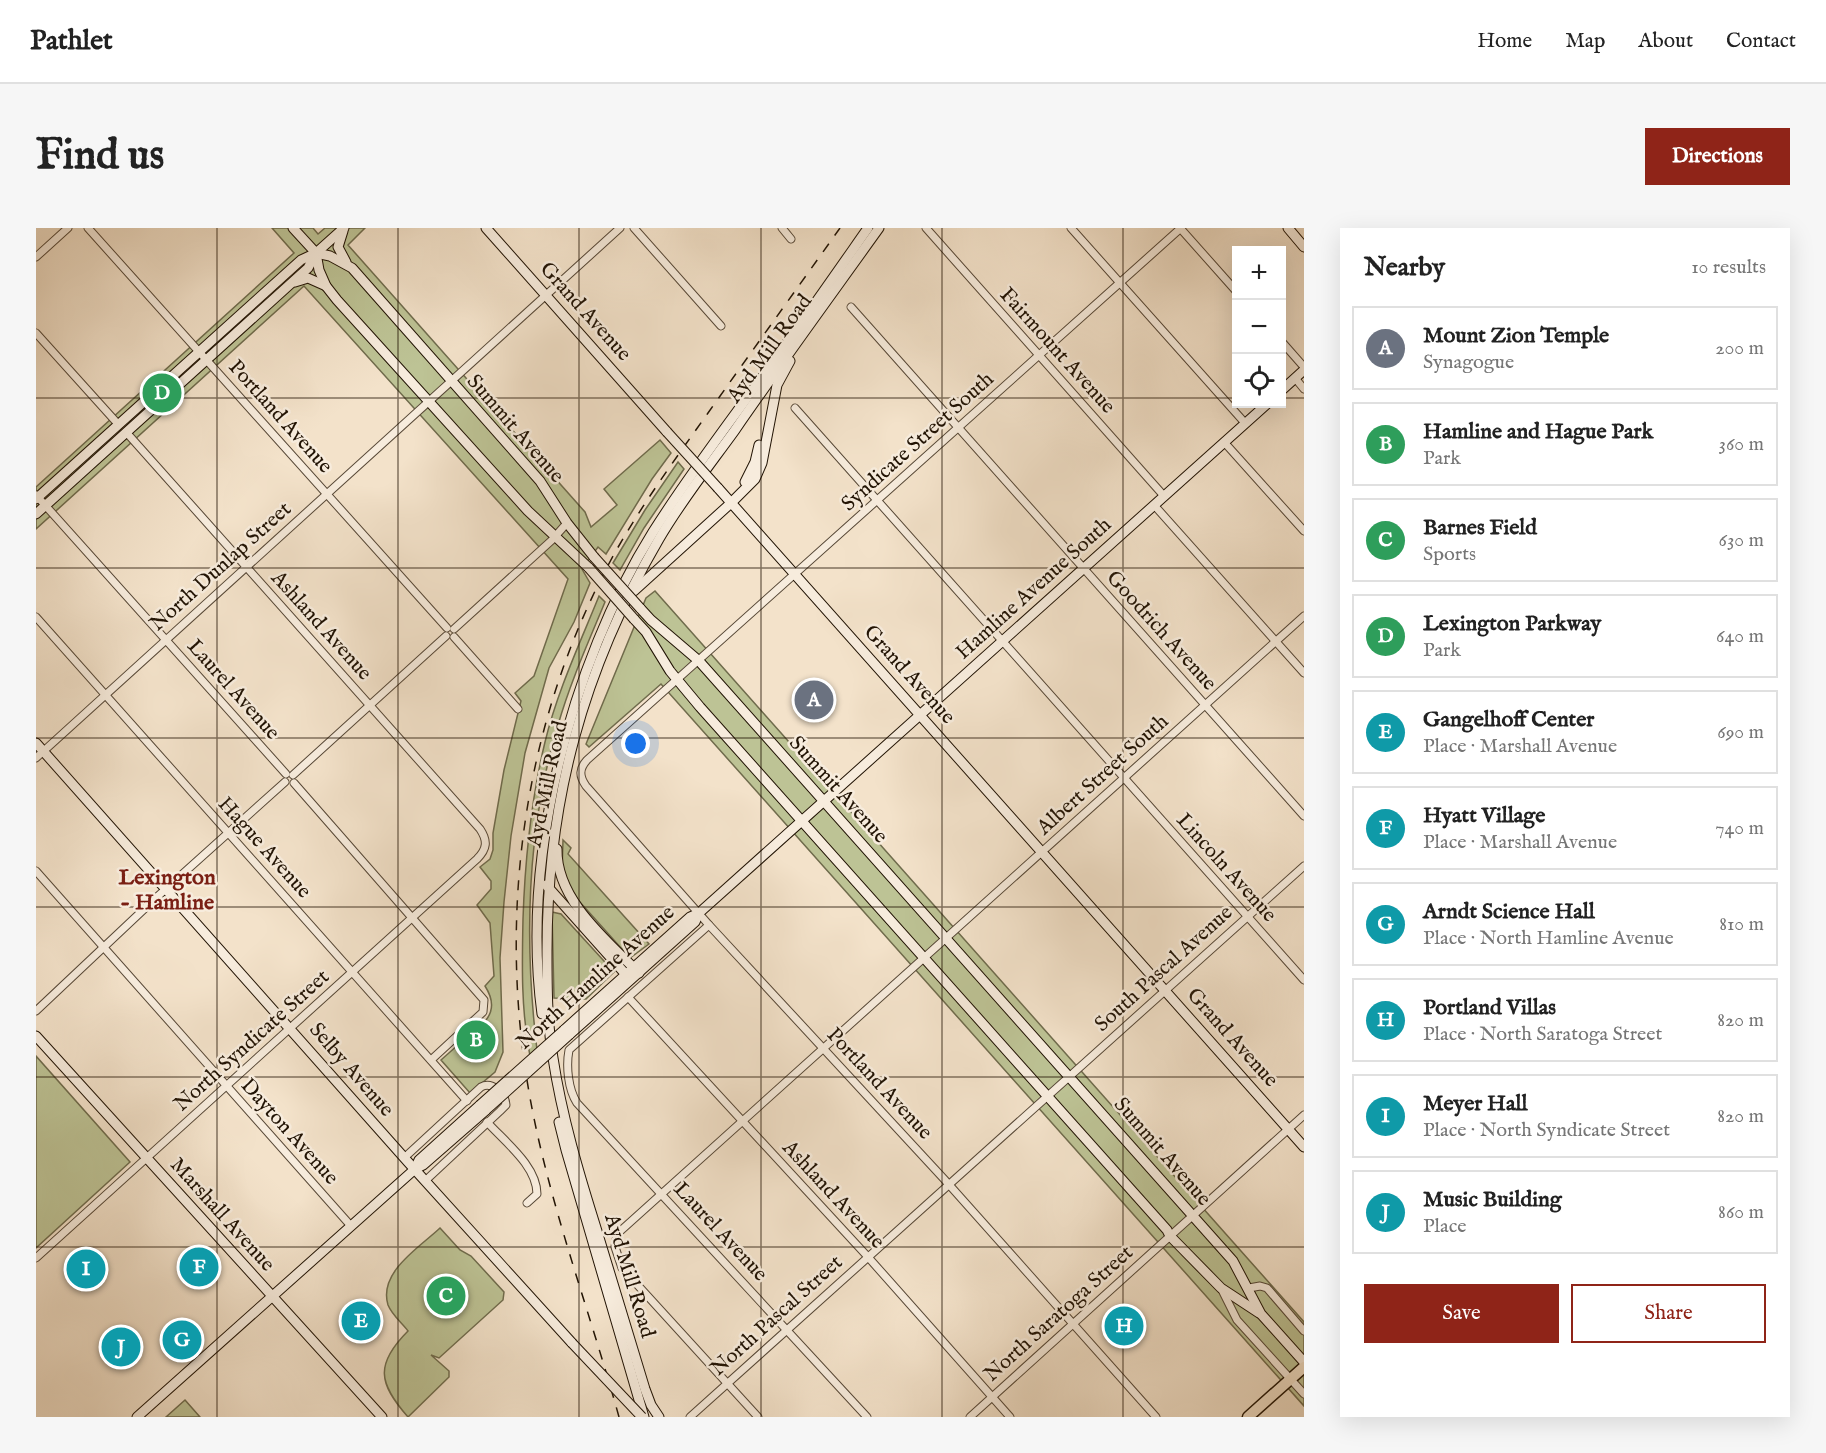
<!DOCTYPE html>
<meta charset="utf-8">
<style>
body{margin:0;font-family:"IM FELL English",serif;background:#f6f6f6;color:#222}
.controls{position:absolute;right:18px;top:18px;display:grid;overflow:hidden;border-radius:0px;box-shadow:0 6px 24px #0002}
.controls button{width:54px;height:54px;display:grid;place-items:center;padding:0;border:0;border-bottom:2px solid #e0e0e0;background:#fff;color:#222;font:30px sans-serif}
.you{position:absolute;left:600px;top:516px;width:21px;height:21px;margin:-15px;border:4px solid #fff;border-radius:50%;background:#1a73e8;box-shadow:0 0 0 9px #1a73e833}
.badge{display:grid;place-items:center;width:39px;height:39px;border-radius:50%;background:#8f2418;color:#fff;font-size:20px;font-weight:700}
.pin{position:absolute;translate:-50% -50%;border:3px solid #fff;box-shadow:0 2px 6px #0006}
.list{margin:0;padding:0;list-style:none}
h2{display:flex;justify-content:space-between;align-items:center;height:78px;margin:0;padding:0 24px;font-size:26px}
h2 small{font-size:20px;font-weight:400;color:#767676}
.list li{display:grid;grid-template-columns:39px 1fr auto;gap:18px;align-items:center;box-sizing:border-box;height:84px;margin:0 12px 12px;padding:0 12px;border:2px solid #e0e0e0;border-radius:0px}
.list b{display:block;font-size:22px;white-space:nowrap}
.list p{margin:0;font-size:20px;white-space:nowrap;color:#767676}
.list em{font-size:20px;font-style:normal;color:#767676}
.actions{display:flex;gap:12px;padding:18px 24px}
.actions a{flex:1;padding:14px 0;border:2px solid #8f2418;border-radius:0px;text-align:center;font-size:21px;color:#8f2418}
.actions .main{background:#8f2418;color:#fff}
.icon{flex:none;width:33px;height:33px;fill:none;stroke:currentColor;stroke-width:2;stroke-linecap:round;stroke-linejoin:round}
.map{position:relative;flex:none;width:1268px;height:1189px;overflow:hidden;border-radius:0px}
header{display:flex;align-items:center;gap:36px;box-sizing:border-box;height:84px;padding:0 30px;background:#fff;border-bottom:2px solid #e0e0e0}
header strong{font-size:28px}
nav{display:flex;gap:33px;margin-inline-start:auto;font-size:21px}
.intro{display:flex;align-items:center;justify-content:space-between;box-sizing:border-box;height:144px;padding:0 36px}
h1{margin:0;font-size:42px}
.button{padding:15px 27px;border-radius:0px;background:#8f2418;color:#fff;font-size:21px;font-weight:700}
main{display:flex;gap:36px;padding:0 36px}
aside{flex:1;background:#fff;border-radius:0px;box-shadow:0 6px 24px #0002}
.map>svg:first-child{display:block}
</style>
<header>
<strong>Pathlet</strong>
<nav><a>Home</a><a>Map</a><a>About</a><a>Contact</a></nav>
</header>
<div class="intro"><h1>Find us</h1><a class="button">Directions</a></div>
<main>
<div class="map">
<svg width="1268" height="1189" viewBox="0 0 1268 1189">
<rect width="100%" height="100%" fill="#f3e2ca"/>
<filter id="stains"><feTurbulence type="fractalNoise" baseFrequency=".00333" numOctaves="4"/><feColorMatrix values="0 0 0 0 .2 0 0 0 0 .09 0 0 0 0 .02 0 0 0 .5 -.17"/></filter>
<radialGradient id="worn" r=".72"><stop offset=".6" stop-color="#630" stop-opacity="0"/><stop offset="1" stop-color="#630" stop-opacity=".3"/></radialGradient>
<g fill="#bdc395" stroke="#6f6b4c" stroke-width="1.5">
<path d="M236 0H277L282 6 289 0H329L312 17 549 284 555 299 581 277 568 261 624 212 635 225 616 251 570 326 562 319 546 341 554 355 538 394 513 440 489 525 475 608 468 674 464 730 467 824 459 844 434 865 405 832 450 792C459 781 456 769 449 758L458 748 454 695 441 677 455 661V653L444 639 454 631 457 622V605L468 542 485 473 479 465 498 448 532 351 268 58 0 301V259L258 25Z"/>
<path d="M642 234 648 241 608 300 584 342 577 335 609 282Z"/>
<path d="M619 363 1268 1094V1178L625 456 553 519 550 516 610 370Z"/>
<path d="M563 368 569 374C552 415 534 455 522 497 490 603 488 713 501 822L494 828C485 782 486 737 487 691 489 631 495 572 509 514 521 464 544 415 563 368Z"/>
<path d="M527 612 535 620 532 626 613 716 594 730 534 663 526 645Z"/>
<path d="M516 684 525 686 578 744 550 771 518 770Z"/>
<path d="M0 828 94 934 0 1020Z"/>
<path d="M404 1000 424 1022 435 1028 468 1064 467 1072 403 1130 395 1127 413 1143V1149L372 1189C342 1155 339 1136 372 1103 366 1095 356 1087 352 1077 342 1044 384 1019 404 1000Z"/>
<path d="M149 1172 164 1189H130Z"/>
</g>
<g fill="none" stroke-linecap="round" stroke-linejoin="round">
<g stroke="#564736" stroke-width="9">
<g id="street">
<path d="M52 0 411 400"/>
<path d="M598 0 685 98"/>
<path d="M746 0 755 11"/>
<path d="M890 0 1128 268"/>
<path d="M1035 0 1209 195"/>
<path d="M1144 0 1200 63"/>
<path d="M0 29 32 0"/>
<path d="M815 79 1268 588"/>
<path d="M0 105 82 196"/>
<path d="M1246 114 1268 139"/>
<path d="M1259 150 1268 161"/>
<path d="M759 180 1268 752"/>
<path d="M1188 214 1268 303"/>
<path d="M0 267 250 546"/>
<path d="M1118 277 1268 445"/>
<path d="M0 389 431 873"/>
<path d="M418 401 516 312 531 295"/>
<path d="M418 409 482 481"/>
<path d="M0 530 584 0"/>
<path d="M257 547 410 408"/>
<path d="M258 555 448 772 447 784 395 832"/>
<path d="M0 643 315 998"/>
<path d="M673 697 533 822C530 838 532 861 541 875L831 1189"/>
<path d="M592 769 832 1029 974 1189"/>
<path d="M0 783 122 668 249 554"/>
<path d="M451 894C469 914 501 938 501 966L491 975"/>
<path d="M368 930 445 859C456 853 469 865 470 877L464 883 389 953"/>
<path d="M0 1030 441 631C451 621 452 613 444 601L90 204"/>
<path d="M1185 1060 1201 1092 1268 1166"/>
<path d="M1213 1060 1224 1058 1231 1060 1268 1103"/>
<path d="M654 1189 1268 638"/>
<path d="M722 1189 586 1040 579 1019 581 1006 1268 388"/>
<path d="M934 1189 1268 887"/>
<path d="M1120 1189 908 951 673 697 550 558C543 548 543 541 551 532L1145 0"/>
</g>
</g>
<g stroke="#211304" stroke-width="11">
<g id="secondary">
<path d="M257 0 280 25 283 42 290 58 301 72 492 283 553 340"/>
<path d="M450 0 631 204"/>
<path d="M1252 0 1268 19"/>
<path d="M307 3 302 19 310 34"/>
<path d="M280 25 294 28 316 40 504 253 531 295 558 329"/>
<path d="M259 54 272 50 290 58"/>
<path d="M1246 162 1268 142"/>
<path d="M709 254 719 234 723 217"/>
<path d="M682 260 1268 919"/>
<path d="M0 271 265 32 280 25 308 0"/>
<path d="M0 286 272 40 280 25"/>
<path d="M598 363 695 275 719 251 726 235 741 157 754 133"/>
<path d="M604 380 615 392 663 433 1197 1033 1225 1086 1268 1134"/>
<path d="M598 391 610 404 634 443 664 479 1131 1002 1134 1008 1185 1060 1223 1085"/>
<path d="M0 515 372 934 536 1115"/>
<path d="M521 621C520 671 569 711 603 745"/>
<path d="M510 657 593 750"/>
<path d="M506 786C485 630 534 437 617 304 651 250 690 199 727 148 763 99 797 50 832 0"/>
<path d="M528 802 654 689 663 685 1231 176"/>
<path d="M533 807 659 694 663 685"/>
<path d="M0 808 346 1189"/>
<path d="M523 894 530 922 608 1189"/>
<path d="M379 941 383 932 444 877"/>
<path d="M101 1189 379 941 387 937 450 882"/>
<path d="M623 1189 615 1177 609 1161C593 1108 577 1055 561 1003 543 946 526 889 517 830 511 794 511 759 511 723 511 573 547 441 623 311 645 273 673 238 699 202 746 134 795 67 843 0"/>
</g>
</g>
<g stroke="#211304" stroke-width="13">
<path id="primary" d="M1212 1189 1268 1139"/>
</g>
<use href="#street" stroke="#f7ecdd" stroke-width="7"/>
<use href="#secondary" stroke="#f7ecdd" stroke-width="9"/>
<use href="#primary" stroke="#f3e2ca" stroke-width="10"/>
<path stroke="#211304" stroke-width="1.5" stroke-dasharray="10 10" stroke-linecap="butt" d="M583 1189C551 1073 506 958 489 839 465 672 490 498 567 347 596 290 635 237 672 185 716 123 760 62 804 0"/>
<g stroke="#211304" stroke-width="11" stroke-linecap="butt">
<g id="secondary-bridge">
<path d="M631 204 682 260"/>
<path d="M558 329 604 380"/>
<path d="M553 340 598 391"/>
<path d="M444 877 528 802"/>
<path d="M450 882 533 807"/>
<path d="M536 1115 606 1189"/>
</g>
</g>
<use href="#secondary-bridge" stroke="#f7ecdd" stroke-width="9"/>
</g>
<path fill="none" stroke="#211304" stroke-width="1.5" stroke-opacity="0.55" d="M181 0V1189M362 0V1189M543 0V1189M725 0V1189M906 0V1189M1087 0V1189M0 170H1200M1246 170H1268M0 340H1268M0 510H1268M0 679H1268M0 849H1268M0 1019H1268"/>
<g text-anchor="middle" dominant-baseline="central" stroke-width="5" stroke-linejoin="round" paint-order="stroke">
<g font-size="21" fill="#211304" stroke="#f7ecdd">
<text transform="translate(549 84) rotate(48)">Grand Avenue</text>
<text transform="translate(734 121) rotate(-54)">Ayd Mill Road</text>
<text transform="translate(1021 123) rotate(48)">Fairmount Avenue</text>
<text transform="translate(244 189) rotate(48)">Portland Avenue</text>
<text transform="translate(479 201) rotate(49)">Summit Avenue</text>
<text transform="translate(882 214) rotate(-42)">Syndicate Street South</text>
<text transform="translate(185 339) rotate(-42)">North Dunlap Street</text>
<text transform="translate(998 361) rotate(-42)">Hamline Avenue South</text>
<text transform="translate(285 398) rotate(48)">Ashland Avenue</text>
<text transform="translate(1125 403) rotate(48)">Goodrich Avenue</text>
<text transform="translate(873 447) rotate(48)">Grand Avenue</text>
<text transform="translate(197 462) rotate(48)">Laurel Avenue</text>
<text transform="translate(1067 547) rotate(-42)">Albert Street South</text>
<text transform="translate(512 556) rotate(-78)">Ayd Mill Road</text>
<text transform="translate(802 562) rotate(48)">Summit Avenue</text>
<text transform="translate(228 620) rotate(48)">Hague Avenue</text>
<text transform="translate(1190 640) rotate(48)">Lincoln Avenue</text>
<text transform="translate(1128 741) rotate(-42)">South Pascal Avenue</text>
<text transform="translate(560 750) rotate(-42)">North Hamline Avenue</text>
<text transform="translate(1196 810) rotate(48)">Grand Avenue</text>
<text transform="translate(216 813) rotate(-42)">North Syndicate Street</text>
<text transform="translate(315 842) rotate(49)">Selby Avenue</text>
<text transform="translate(843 856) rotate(47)">Portland Avenue</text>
<text transform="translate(253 904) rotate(48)">Dayton Avenue</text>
<text transform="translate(1126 924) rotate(49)">Summit Avenue</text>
<text transform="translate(797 967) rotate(47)">Ashland Avenue</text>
<text transform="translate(186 987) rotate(48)">Marshall Avenue</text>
<text transform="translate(684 1004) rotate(47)">Laurel Avenue</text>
<text transform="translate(593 1048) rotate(73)">Ayd Mill Road</text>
<text transform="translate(1023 1086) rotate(-42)">North Saratoga Street</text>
<text transform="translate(741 1088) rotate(-42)">North Pascal Street</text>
</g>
<g font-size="22" font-weight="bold" fill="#7a1f14" stroke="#f7ecdd">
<text x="131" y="650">Lexington<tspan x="131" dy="25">- Hamline</tspan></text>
</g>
</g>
<rect width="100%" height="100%" filter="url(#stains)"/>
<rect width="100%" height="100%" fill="url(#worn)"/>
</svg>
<div class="controls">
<button>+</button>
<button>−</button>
<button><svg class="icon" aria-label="locate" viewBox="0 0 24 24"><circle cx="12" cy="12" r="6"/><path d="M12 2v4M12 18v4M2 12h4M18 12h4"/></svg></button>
</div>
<div class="you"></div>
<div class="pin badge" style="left:778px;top:472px;background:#6b7280">A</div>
<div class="pin badge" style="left:440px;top:812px;background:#2e9e5b">B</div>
<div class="pin badge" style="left:410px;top:1068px;background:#2e9e5b">C</div>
<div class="pin badge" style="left:126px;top:165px;background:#2e9e5b">D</div>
<div class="pin badge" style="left:325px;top:1093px;background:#0f9aa8">E</div>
<div class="pin badge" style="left:163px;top:1039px;background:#0f9aa8">F</div>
<div class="pin badge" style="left:146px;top:1112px;background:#0f9aa8">G</div>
<div class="pin badge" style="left:1088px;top:1098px;background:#0f9aa8">H</div>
<div class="pin badge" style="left:50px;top:1041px;background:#0f9aa8">I</div>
<div class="pin badge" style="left:85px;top:1119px;background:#0f9aa8">J</div>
</div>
<aside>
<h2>Nearby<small>10 results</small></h2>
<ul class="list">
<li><span class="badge" style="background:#6b7280">A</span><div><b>Mount Zion Temple</b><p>Synagogue</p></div><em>200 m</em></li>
<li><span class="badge" style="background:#2e9e5b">B</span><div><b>Hamline and Hague Park</b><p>Park</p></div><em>360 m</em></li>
<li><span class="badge" style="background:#2e9e5b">C</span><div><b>Barnes Field</b><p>Sports</p></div><em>630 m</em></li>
<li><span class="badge" style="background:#2e9e5b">D</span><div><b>Lexington Parkway</b><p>Park</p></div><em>640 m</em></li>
<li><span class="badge" style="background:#0f9aa8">E</span><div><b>Gangelhoff Center</b><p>Place · Marshall Avenue</p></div><em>690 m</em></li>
<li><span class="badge" style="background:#0f9aa8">F</span><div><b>Hyatt Village</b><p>Place · Marshall Avenue</p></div><em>740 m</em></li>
<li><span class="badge" style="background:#0f9aa8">G</span><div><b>Arndt Science Hall</b><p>Place · North Hamline Avenue</p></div><em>810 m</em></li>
<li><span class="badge" style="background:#0f9aa8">H</span><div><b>Portland Villas</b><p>Place · North Saratoga Street</p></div><em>820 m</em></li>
<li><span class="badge" style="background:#0f9aa8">I</span><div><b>Meyer Hall</b><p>Place · North Syndicate Street</p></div><em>820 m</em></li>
<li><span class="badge" style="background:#0f9aa8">J</span><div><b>Music Building</b><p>Place</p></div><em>860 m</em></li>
</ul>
<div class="actions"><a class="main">Save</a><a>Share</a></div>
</aside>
</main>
